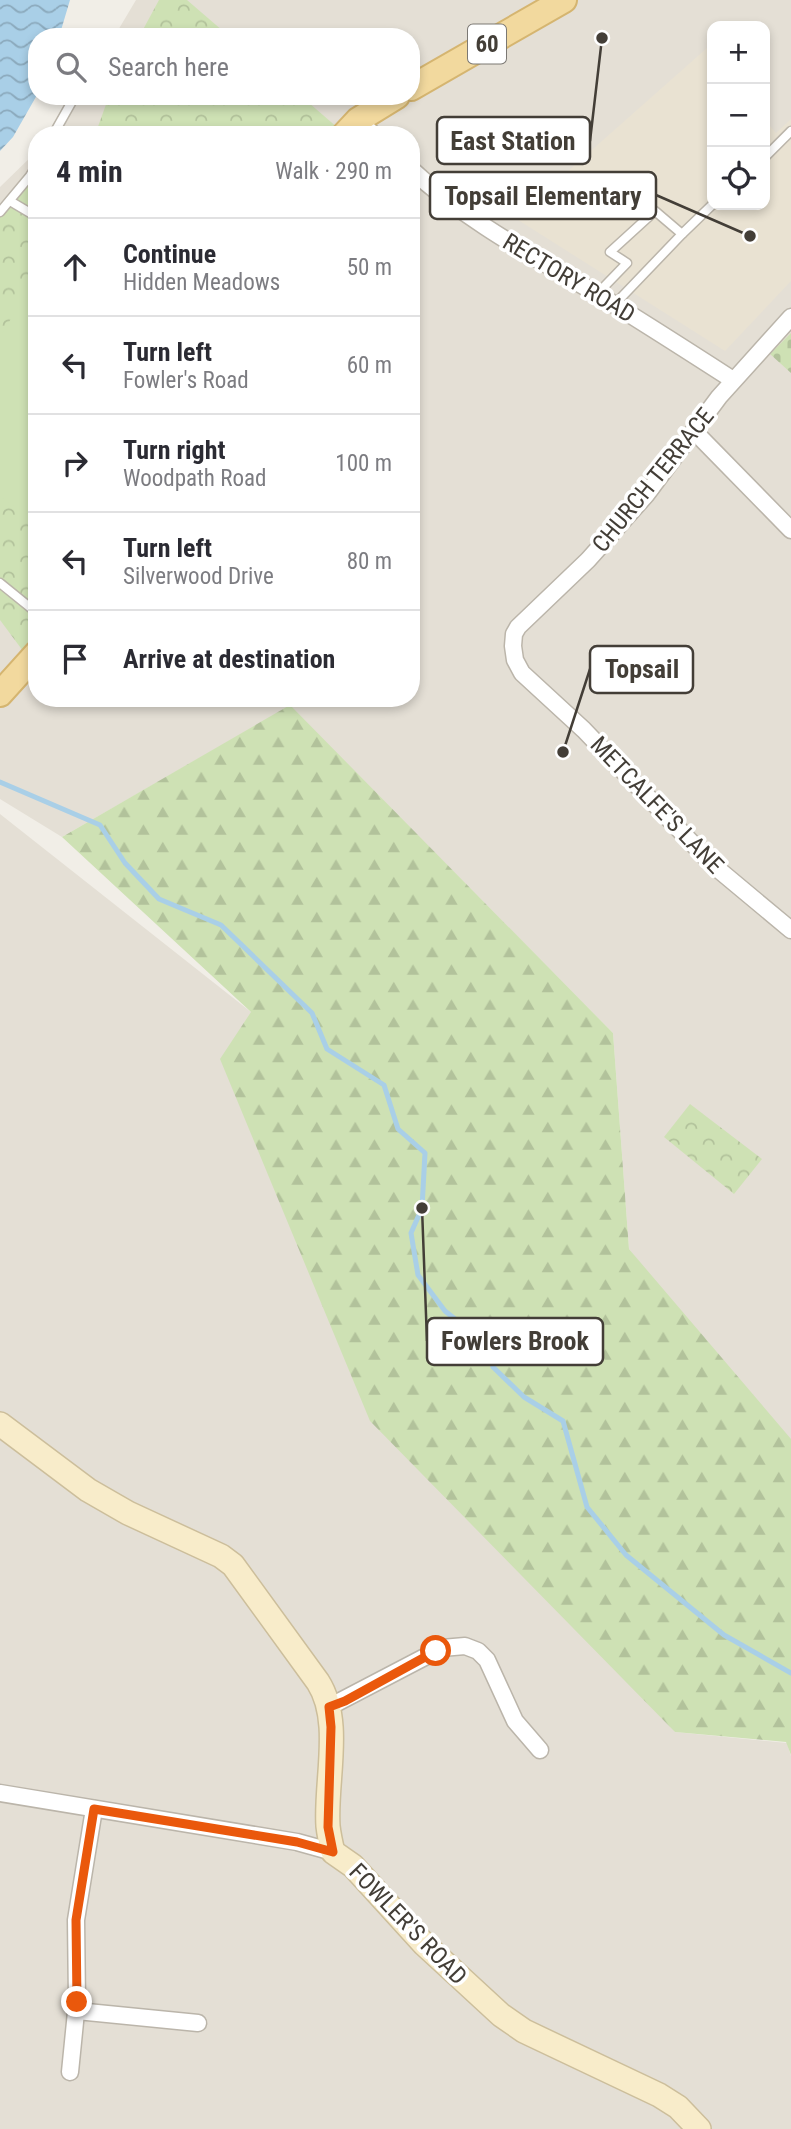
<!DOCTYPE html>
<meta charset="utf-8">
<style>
body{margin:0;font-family:"Roboto Condensed",sans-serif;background:#f7f7f7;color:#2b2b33}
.controls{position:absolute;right:21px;top:21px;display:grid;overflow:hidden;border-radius:14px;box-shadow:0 4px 10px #0003}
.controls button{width:63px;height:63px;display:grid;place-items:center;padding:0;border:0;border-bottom:2px solid #e1e1e2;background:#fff;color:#2b2b33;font:35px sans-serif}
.stop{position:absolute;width:21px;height:21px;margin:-16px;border:5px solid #ea580c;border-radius:50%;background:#fff}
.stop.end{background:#ea580c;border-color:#fff;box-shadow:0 2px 7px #0008}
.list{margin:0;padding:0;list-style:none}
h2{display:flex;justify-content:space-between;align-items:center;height:91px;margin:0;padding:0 28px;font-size:30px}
h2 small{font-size:23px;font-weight:400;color:#7c7c81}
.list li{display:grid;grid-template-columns:46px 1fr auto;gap:21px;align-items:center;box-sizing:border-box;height:98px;padding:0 28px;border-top:2px solid #e1e1e2}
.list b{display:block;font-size:26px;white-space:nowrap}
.list p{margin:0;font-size:23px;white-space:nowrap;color:#7c7c81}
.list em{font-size:23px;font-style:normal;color:#7c7c81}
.icon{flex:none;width:38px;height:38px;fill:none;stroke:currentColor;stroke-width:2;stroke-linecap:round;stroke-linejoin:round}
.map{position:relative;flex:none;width:791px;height:2129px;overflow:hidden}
.search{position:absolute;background:#fff;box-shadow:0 4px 10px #0003;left:28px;top:28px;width:392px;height:77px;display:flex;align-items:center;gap:18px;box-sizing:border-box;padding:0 24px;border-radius:28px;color:#7c7c81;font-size:26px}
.panel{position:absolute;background:#fff;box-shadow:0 4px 10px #0003;left:28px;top:126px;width:392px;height:581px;border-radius:28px}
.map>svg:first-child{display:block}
</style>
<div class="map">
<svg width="791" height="2129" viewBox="0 0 791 2129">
<defs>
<pattern id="forest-firs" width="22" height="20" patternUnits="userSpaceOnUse" patternTransform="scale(1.75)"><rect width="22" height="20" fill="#cee1b4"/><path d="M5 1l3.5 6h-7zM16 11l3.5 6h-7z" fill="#b2c29b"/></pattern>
<pattern id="cemetery-stones" width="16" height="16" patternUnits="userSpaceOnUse" patternTransform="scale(1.75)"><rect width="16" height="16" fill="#cee1b4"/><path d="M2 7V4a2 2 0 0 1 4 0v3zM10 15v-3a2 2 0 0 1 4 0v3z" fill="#b2c29b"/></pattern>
<pattern id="park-crowns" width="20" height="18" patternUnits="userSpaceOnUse" patternTransform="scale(1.75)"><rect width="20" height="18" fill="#cee1b4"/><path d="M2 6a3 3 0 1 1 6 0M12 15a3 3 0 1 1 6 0" fill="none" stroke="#b2c29b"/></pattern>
<pattern id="water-waves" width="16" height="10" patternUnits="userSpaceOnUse" patternTransform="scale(1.75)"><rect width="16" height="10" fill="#a9cfe7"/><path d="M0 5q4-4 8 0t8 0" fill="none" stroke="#8ba9bc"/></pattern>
</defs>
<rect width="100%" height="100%" fill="#f1eee7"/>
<g fill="#e4dfd5" fill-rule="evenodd">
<path d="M136 0H791V1455L629 1249 613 1033 290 706 62 837 0 799V187L37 151V698H411V135H53L77 96H411V37H114ZM712 26H765V205H712Z"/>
<path d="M0 814 251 1012 675 1732 787 1743 791 1756V2129H0Z"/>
</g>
<path fill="#e9e2d2" d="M707 48 712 55V205H765V120L776 133 791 119V281L725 351 515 218Z"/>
<path fill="url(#forest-firs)" d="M290 705 613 1033 629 1249 791 1439V1755L786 1742 675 1732 370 1421 220 1059 251 1012 62 837Z"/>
<path fill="url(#cemetery-stones)" d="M791 333V373L770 354Z"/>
<g fill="url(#park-crowns)">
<path d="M159 0H187L230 37H139Z"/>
<path d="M109 96H301L346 135H95Z"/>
<path d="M37 175V630L23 651 0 620V214Z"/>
<path d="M690 1104 762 1159 734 1194 664 1137Z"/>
</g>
<path fill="#cee1b4" d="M37 275V519L0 497V337Z"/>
<path fill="url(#water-waves)" d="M0 0H70L59 37H37V95L13 137 0 151Z"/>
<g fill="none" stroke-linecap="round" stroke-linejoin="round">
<path stroke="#a9cfe7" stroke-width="5" d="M0 782 100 825 125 863 159 899 221 925 312 1013 327 1049 384 1085 398 1129 425 1153 422 1208 411 1233 418 1275 445 1311 488 1345 493 1367 524 1397 563 1421 587 1507 626 1555 724 1635 791 1673"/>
<g stroke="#bbb5aa" stroke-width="11">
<g id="lane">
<path d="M53 135 75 96"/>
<path d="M765 157 791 131"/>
<path d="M10 201 37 217"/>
<path d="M0 212 30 176 37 165"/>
<path d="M597 294 627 263 610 252 655 211 682 234"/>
<path d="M614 305 682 234 712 205"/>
<path d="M0 583 37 613"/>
</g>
</g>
<g stroke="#bbb5aa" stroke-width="19">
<g id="street">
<path d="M358 120 374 135"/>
<path d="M411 169C466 221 533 256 597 294 643 322 688 351 733 380"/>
<path d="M791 317 719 397 646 495 588 560 518 627 514 634 513 646 515 660 522 673 584 730 713 865 791 930"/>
<path d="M694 431 791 530"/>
<path d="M329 1707 442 1648 465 1646 478 1651 487 1660 515 1721 540 1750"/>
<path d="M0 1793 297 1842 333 1852"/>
<path d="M77 2011 198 2023"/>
<path d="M70 2072 77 2002 76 1920 94 1809"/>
</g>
</g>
<g stroke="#ccbe9b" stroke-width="26">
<path id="secondary" d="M0 1424 88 1490 128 1513 221 1556 233 1565 318 1682C343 1721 325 1781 328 1826 329 1835 331 1844 333 1852L353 1866 424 1944 501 2015 524 2031 659 2095 678 2107 699 2129"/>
</g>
<g stroke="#d5b570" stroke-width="28">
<g id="primary">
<path d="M411 88 564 0"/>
<path d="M344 135 358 120 397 96"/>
<path d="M0 694 37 653"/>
</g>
</g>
<use href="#lane" stroke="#fff" stroke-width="8"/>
<use href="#street" stroke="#fff" stroke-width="16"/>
<use href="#secondary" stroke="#f8ecca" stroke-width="23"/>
<use href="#primary" stroke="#f2d99e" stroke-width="24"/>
</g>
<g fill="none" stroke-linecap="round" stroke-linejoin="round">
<path stroke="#ea580c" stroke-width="9" d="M77 2002 76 1920 94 1809 297 1842 333 1852 328 1827 331 1727 329 1707 345 1701 436 1651"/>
</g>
<g text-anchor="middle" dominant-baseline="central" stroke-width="7" stroke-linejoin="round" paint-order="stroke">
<rect fill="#fff" stroke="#7b7873" stroke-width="2" x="468" y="24.5" width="38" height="39" rx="5"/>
<g font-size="23" font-weight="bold" fill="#433e37">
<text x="487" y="44">60</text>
</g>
<g font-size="24" fill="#433e37" stroke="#fff">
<text transform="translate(569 278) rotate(31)">RECTORY ROAD</text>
<text transform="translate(653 480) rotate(-51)">CHURCH TERRACE</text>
<text transform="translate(657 805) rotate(46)">METCALFE'S LANE</text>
<text transform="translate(408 1924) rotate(46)">FOWLER'S ROAD</text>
</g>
</g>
<path fill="none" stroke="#433e37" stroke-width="2.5" d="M602 38L590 141M750 236L656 195M563 752L590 669M422 1208L427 1341"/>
<g fill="#433e37" stroke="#fff" stroke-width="2.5">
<circle cx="602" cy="38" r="7"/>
<circle cx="750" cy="236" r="7"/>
<circle cx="563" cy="752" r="7"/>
<circle cx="422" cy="1208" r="7"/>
</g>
<g fill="#fff" stroke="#433e37" stroke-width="2.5">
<rect x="437" y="117" width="153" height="47" rx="7"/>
<rect x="430" y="172" width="226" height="47" rx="7"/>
<rect x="590" y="646" width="103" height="47" rx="7"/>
<rect x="427" y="1318" width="176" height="47" rx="7"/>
</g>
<g font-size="26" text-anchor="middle" font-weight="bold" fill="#433e37">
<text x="513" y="150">East Station</text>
<text x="543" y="205">Topsail Elementary</text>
<text x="642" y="678">Topsail</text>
<text x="515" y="1350">Fowlers Brook</text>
</g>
</svg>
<div class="controls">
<button>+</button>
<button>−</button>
<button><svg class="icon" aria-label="locate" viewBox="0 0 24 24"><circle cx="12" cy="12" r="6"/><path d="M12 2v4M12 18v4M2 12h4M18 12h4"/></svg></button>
</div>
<div class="stop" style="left:436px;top:1651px"></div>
<div class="stop end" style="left:77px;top:2002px"></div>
<div class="search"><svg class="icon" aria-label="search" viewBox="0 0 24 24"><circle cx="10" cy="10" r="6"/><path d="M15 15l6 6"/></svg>Search here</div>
<section class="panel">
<h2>4 min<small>Walk · 290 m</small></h2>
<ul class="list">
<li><svg class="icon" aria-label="ahead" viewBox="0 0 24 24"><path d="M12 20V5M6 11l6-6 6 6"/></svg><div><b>Continue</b><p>Hidden Meadows</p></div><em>50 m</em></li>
<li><svg class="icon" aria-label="left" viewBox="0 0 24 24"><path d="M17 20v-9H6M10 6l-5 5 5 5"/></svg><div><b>Turn left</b><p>Fowler's Road</p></div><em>60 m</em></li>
<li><svg class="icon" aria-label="right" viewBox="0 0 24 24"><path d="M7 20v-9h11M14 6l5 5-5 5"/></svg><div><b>Turn right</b><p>Woodpath Road</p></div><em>100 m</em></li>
<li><svg class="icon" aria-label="left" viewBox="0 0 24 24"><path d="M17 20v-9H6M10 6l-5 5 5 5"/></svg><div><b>Turn left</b><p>Silverwood Drive</p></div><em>80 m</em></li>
<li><svg class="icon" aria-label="arrive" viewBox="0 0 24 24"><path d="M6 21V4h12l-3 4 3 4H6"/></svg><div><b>Arrive at destination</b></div></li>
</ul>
</section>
</div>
